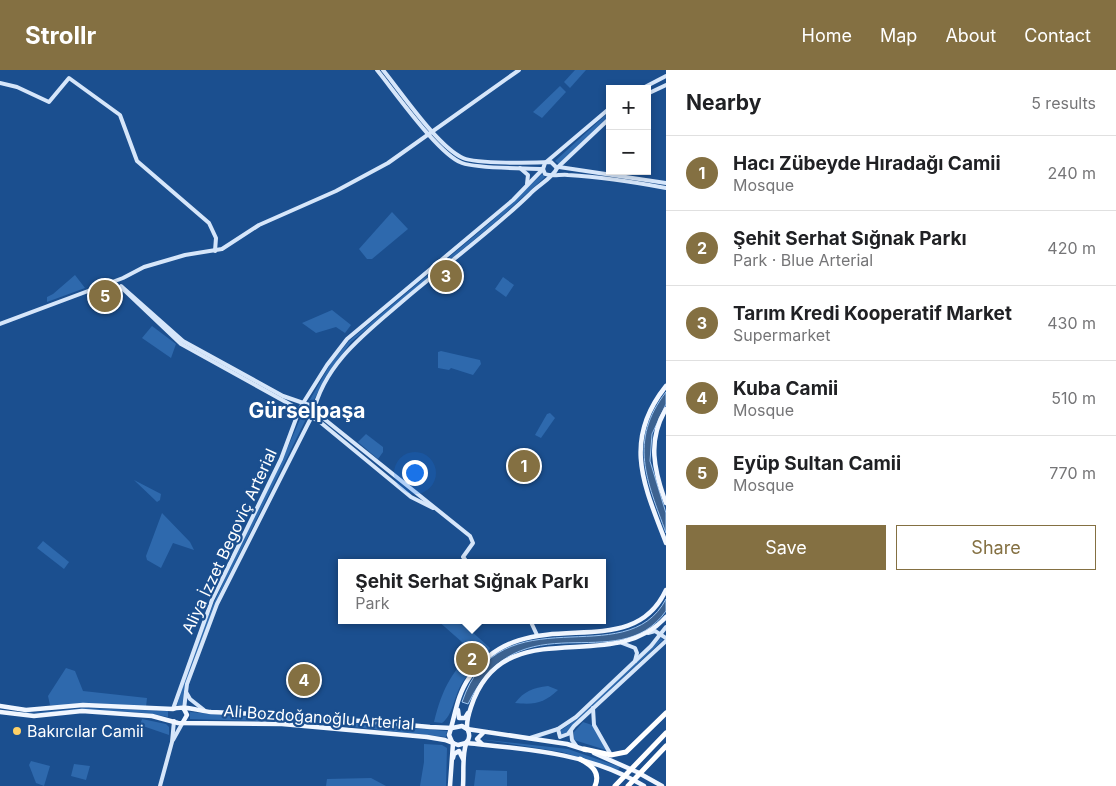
<!DOCTYPE html>
<meta charset="utf-8">
<style>
body{margin:0;font-family:Inter,sans-serif;background:#f6f6f6;color:#202124}
.controls{position:absolute;right:15px;top:15px;display:grid;overflow:hidden;border-radius:0px;box-shadow:0 2px 8px #0003}
.controls button{width:45px;height:45px;display:grid;place-items:center;padding:0;border:0;border-bottom:1px solid #e0e0e0;background:#fff;color:#202124;font:25px sans-serif}
.you{position:absolute;left:414px;top:402px;width:18px;height:18px;margin:-12px;border:4px solid #fff;border-radius:50%;background:#1a73e8;box-shadow:0 0 0 8px #1a73e833}
.badge{display:grid;place-items:center;width:32px;height:32px;border-radius:50%;background:#847042;color:#fff;font-size:16px;font-weight:700}
.pin{position:absolute;translate:-50% -50%;border:2px solid #fff;box-shadow:0 1px 5px #0006}
.popup{position:absolute;left:338px;top:489px;width:268px;height:65px;box-sizing:border-box;display:grid;place-content:center;border-radius:0px;background:#fff;filter:drop-shadow(0 1px 4px #0005);font-size:16px;white-space:nowrap;color:#757577}
.popup b{font-size:19px;color:#202124}
.popup::after{content:'';position:absolute;left:50%;top:100%;margin-left:-10px;border:10px solid transparent;border-top-color:#fff}
.list{margin:0;padding:0;list-style:none}
h2{display:flex;justify-content:space-between;align-items:center;height:65px;margin:0;padding:0 20px;font-size:21px}
h2 small{font-size:16px;font-weight:400;color:#757577}
.list li{display:grid;grid-template-columns:32px 1fr auto;gap:15px;align-items:center;box-sizing:border-box;height:75px;padding:0 20px;border-top:1px solid #e0e0e0}
.list b{display:block;font-size:19px;white-space:nowrap}
.list p{margin:0;font-size:16px;white-space:nowrap;color:#757577}
.list em{font-size:16px;font-style:normal;color:#757577}
.actions{display:flex;gap:10px;padding:15px 20px}
.actions a{flex:1;padding:11px 0;border:1px solid #847042;border-radius:0px;text-align:center;font-size:18px;color:#847042}
.actions .main{background:#847042;color:#fff}
.map{position:relative;flex:none;width:666px;height:716px;overflow:hidden}
header{display:flex;align-items:center;gap:30px;box-sizing:border-box;height:70px;padding:0 25px;background:#847042;color:#fff}
header strong{font-size:24px}
nav{display:flex;gap:28px;margin-inline-start:auto;font-size:18px}
main{display:flex}
aside{flex:1;background:#fff}
.map>svg:first-child{display:block}
</style>
<header>
<strong>Strollr</strong>
<nav><a>Home</a><a>Map</a><a>About</a><a>Contact</a></nav>
</header>
<main>
<div class="map">
<svg width="666" height="716" viewBox="0 0 666 716">
<rect width="100%" height="100%" fill="#1b4f8f"/>
<g fill="#2e69ad">
<path d="M575 0H586L570 18 564 12Z"/>
<path d="M560 16 566 22 542 48 533 42Z"/>
<path d="M610 41V45L559 94 555 91Z"/>
<path d="M542 104 545 107 493 154 351 272 326 306 312 334 308 333 331 293 349 271 491 152Z"/>
<path d="M392 142 408 159 372 189H367L359 179Z"/>
<path d="M75 205 85 218 47 232V227L53 224Z"/>
<path d="M503 207 514 215 506 227 495 219Z"/>
<path d="M332 240 351 255 345 263 336 257 316 263 302 253Z"/>
<path d="M152 256 176 274 171 288 142 268Z"/>
<path d="M441 281 480 290 481 294 473 305 451 298 449 300 438 298V282Z"/>
<path d="M550 343 555 348 541 368 535 365 547 344Z"/>
<path d="M301 347 306 349 220 523 190 600 182 635H177C189 597 201 560 218 524 244 464 276 407 301 347Z"/>
<path d="M366 364 383 377V382L378 389 358 372Z"/>
<path d="M134 410 161 424 160 430 157 432Z"/>
<path d="M162 443 190 472 194 480 173 473 161 498 147 490 146 486Z"/>
<path d="M43 471 69 492 64 499 37 478Z"/>
<path d="M437 550H459L490 578C486 588 468 602 461 615 454 627 453 645 442 653L434 652C443 617 449 609 471 580Z"/>
<path d="M661 568 663 570 578 650 567 664 561 666 560 661 577 649Z"/>
<path d="M66 598 75 601 83 621 147 628 146 637 50 635 48 626Z"/>
<path d="M548 616 558 620C544 633 535 635 515 633 524 621 533 618 548 616Z"/>
<path d="M85 638 168 641V647C112 634 56 648 0 640L30 643Z"/>
<path d="M190 642 234 646 308 649 447 661 446 667 316 653 190 649Z"/>
<path d="M142 649 166 654 169 657V665L140 655Z"/>
<path d="M583 652 592 655 606 680 574 670V662Z"/>
<path d="M479 669 568 679 620 697 618 700 562 682Z"/>
<path d="M424 674 442 675 447 678 446 716H420L424 692Z"/>
<path d="M31 691 50 696 44 716 36 713 29 695Z"/>
<path d="M74 694 90 696 86 710 71 706Z"/>
<path d="M476 700 507 701V716H474Z"/>
<path d="M371 708 386 716H326L327 709Z"/>
</g>
<g fill="#3c6290" stroke="#9cc4f0">
<path d="M666 322V334L652 364 650 391 666 443V463C647 411 628 371 666 322Z"/>
<path d="M666 529V541C617 610 520 526 468 634L462 632C500 520 626 606 666 529Z"/>
</g>
<g fill="none" stroke-linecap="round" stroke-linejoin="round">
<g stroke="#d6e6fa" stroke-width="4">
<path d="M377 0C395 22 438 84 462 93 479 99 523 98 543 99"/>
<path d="M383 0C401 22 438 77 463 88 477 94 534 93 551 92L557 98"/>
<path d="M0 13 17 17 49 32 69 8 120 45 137 91 209 153 216 168 215 181"/>
<path d="M641 19 666 6"/>
<path d="M647 24 666 15"/>
<path d="M559 97 666 113"/>
<path d="M520 98 528 105 527 114"/>
<path d="M543 99 545 104C552 107 561 104 568 105 601 107 634 112 666 118"/>
<path d="M121 216 183 271 283 326 312 336 313 340 470 466 473 473 463 487 468 493"/>
<path d="M122 218 181 274 293 336 302 346H310L320 352 411 427 433 438"/>
<path d="M0 254 123 208 144 197 185 185 222 179 259 155 336 121 388 93 519 0"/>
<path d="M530 550 537 565"/>
<path d="M648 563 655 561 666 568"/>
<path d="M622 573 635 578 637 583 635 591"/>
<path d="M186 622 190 629 204 640"/>
<path d="M593 638 594 655 611 685"/>
<path d="M173 639 212 530 281 389 300 338 327 295 347 269 513 130 543 99 545 93 610 38"/>
<path d="M184 639 187 614 217 534 313 344C324 293 367 262 404 230 446 194 491 162 530 124 537 116 554 107 557 98L610 48"/>
<path d="M558 659 560 667 568 664 574 656 666 571"/>
<path d="M571 661 572 670 577 677"/>
<path d="M530 668 558 659 576 647 651 576 666 557"/>
<path d="M173 670 183 652"/>
<path d="M160 716 172 672 174 651"/>
</g>
<g stroke="#f0f6ff" stroke-width="4.5">
<path d="M666 316C622 371 644 415 666 473"/>
<path d="M666 339C647 370 654 401 666 433"/>
<path d="M0 636 26 640 83 635 173 639C182 635 200 641 211 642 284 645 356 650 430 657L452 658 462 656 467 659 567 674 586 680"/>
<path d="M458 640 459 648H465L468 643"/>
<path d="M0 642 34 646 82 641 152 646 178 653 282 654 427 667 445 670 458 675 466 673C527 679 590 683 644 716"/>
<path d="M183 652 187 645 184 639"/>
<path d="M452 672 449 665C455 646 457 625 469 608 525 525 629 600 666 520"/>
<path d="M482 674 477 669 483 663"/>
<path d="M594 683 637 702 662 716"/>
<path d="M453 688 454 684 459 681 463 689"/>
<path d="M450 716 453 673"/>
<path d="M463 716C464 703 462 686 466 674 467 669 468 673 469 667 470 663 467 660 467 656 467 650 469 643 471 637 503 538 612 608 666 547"/>
</g>
<g stroke="#fff" stroke-width="5">
<path d="M584 679 611 685 626 682 666 643"/>
<path d="M580 689C591 695 601 702 595 716"/>
<path d="M615 716 666 663"/>
<path d="M628 716 666 676"/>
</g>
</g>
<circle fill="#ffd166" stroke="#1b4f8f" stroke-width="2" cx="17" cy="661" r="5"/>
<g text-anchor="middle" dominant-baseline="central" stroke-width="4.5" stroke-linejoin="round" paint-order="stroke">
<g font-size="16" fill="#fff" stroke="#1b4f8f">
<text transform="translate(229 471) rotate(-65)">Aliya İzzet Begoviç Arterial</text>
<text transform="translate(319 647) rotate(4)">Ali Bozdoğanoğlu Arterial</text>
</g>
<g font-size="16" fill="#fff" stroke="#1b4f8f" text-anchor="start">
<text x="27" y="661">Bakırcılar Camii</text>
</g>
<g font-size="21" font-weight="bold" fill="#fff" stroke="#1b4f8f">
<text x="307" y="340">Gürselpaşa</text>
</g>
</g>
</svg>
<div class="controls">
<button>+</button>
<button>−</button>
</div>
<div class="you"></div>
<div class="pin badge" style="left:524px;top:396px">1</div>
<div class="pin badge" style="left:472px;top:589px">2</div>
<div class="popup"><b>Şehit Serhat Sığnak Parkı</b>Park</div>
<div class="pin badge" style="left:446px;top:206px">3</div>
<div class="pin badge" style="left:304px;top:610px">4</div>
<div class="pin badge" style="left:105px;top:226px">5</div>
</div>
<aside>
<h2>Nearby<small>5 results</small></h2>
<ul class="list">
<li><span class="badge">1</span><div><b>Hacı Zübeyde Hıradağı Camii</b><p>Mosque</p></div><em>240 m</em></li>
<li><span class="badge">2</span><div><b>Şehit Serhat Sığnak Parkı</b><p>Park · Blue Arterial</p></div><em>420 m</em></li>
<li><span class="badge">3</span><div><b>Tarım Kredi Kooperatif Market</b><p>Supermarket</p></div><em>430 m</em></li>
<li><span class="badge">4</span><div><b>Kuba Camii</b><p>Mosque</p></div><em>510 m</em></li>
<li><span class="badge">5</span><div><b>Eyüp Sultan Camii</b><p>Mosque</p></div><em>770 m</em></li>
</ul>
<div class="actions"><a class="main">Save</a><a>Share</a></div>
</aside>
</main>
